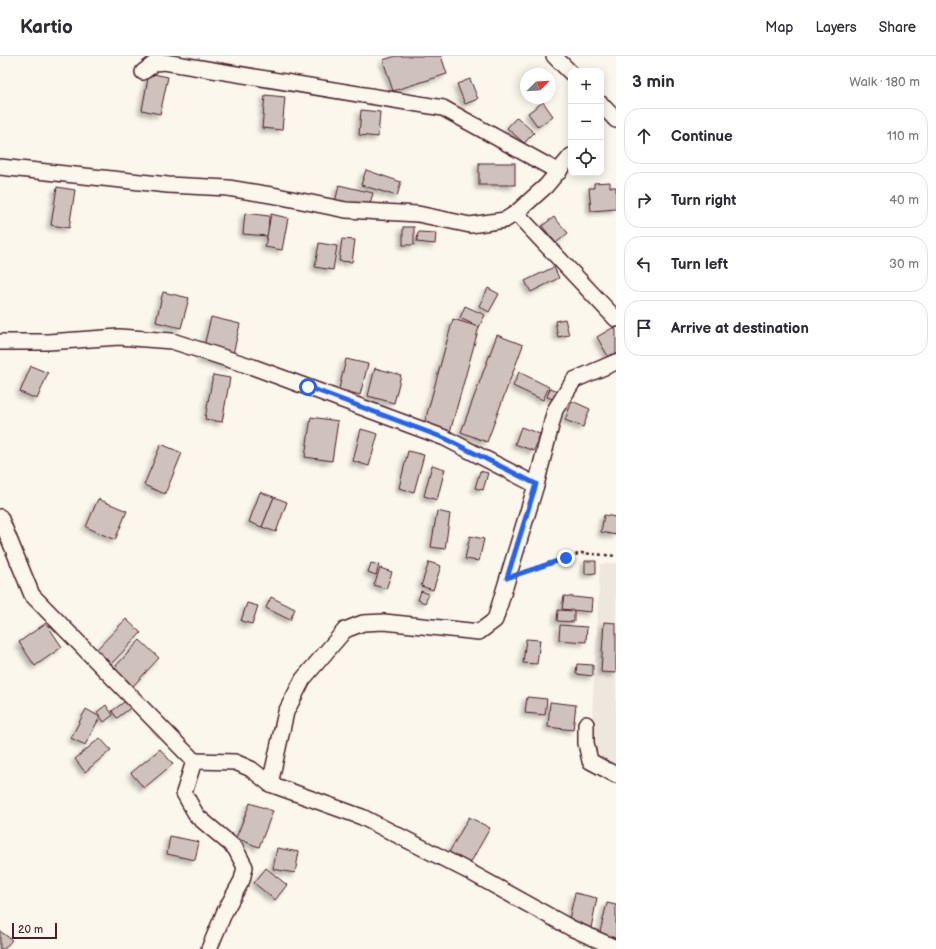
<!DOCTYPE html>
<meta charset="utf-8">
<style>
body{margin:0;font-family:"Balsamiq Sans",sans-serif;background:#f7f7f7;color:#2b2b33}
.controls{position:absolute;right:12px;top:12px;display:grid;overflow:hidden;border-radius:8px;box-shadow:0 2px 10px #0003}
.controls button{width:36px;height:36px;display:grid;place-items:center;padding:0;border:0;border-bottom:1px solid #e1e1e2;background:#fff;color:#2b2b33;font:20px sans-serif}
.compass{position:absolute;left:520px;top:12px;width:36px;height:36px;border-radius:50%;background:#fff;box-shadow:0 2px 10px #0003;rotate:66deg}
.scale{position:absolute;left:12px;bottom:10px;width:45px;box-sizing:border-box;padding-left:4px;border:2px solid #4a1f2b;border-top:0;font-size:11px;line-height:14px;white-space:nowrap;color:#4a1f2b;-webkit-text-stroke:3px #fbf7ec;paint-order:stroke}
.stop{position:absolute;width:12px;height:12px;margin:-9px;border:3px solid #2563eb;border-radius:50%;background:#fff}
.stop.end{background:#2563eb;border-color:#fff;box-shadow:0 1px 4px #0008}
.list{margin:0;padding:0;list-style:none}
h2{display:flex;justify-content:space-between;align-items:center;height:52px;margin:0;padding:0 16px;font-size:17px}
h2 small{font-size:13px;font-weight:400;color:#7c7c81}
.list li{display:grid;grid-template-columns:26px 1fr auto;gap:12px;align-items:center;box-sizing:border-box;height:56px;margin:0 8px 8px;padding:0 8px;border:1px solid #e1e1e2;border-radius:16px}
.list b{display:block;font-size:15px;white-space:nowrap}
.list em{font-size:13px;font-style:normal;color:#7c7c81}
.icon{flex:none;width:22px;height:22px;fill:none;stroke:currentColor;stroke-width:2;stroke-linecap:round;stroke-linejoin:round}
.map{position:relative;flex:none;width:616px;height:893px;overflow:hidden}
header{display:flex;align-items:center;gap:24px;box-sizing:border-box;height:56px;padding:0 20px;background:#fff;border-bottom:1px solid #e1e1e2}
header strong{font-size:19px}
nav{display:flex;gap:22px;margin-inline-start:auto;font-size:14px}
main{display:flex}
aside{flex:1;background:#fff}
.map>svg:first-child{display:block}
</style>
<header>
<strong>Kartio</strong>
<nav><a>Map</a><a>Layers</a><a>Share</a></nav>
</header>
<main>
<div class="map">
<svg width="616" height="893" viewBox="0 0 616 893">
<defs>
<filter id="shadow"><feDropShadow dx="-3.5" dy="3.5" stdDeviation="2" flood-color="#0004"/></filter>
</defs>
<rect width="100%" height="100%" fill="#fbf7ec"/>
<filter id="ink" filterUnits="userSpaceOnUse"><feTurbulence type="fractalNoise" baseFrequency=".025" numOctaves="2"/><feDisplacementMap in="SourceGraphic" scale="8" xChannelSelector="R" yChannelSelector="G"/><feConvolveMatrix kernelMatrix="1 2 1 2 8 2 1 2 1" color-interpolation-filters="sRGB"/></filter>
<g filter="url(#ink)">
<path fill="#eee7de" d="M616 507V711L595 698 592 661 600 508Z"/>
<g fill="#cfc2bc" stroke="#4a1f2b" filter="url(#shadow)">
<path d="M396 0H441L447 18 393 35 383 4Z"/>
<path d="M149 17 168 21 160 58 142 54Z"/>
<path d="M470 23 478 43 465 48 457 28Z"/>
<path d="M265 39 285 41 282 74 262 72Z"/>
<path d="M543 46 553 60 538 71 528 57Z"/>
<path d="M361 54 380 56 378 81 359 79Z"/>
<path d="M517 61 534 77 524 87 507 72Z"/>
<rect x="479" y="107" width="36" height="22"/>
<path d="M366 114 401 126 397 140 361 129Z"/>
<path d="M610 126V131H616V153L591 155 589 132H594V127Z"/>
<path d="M339 129 373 137 368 155 335 147Z"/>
<path d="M57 131 75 134 69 172 51 169Z"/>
<path d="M245 157 269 160 268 180 243 178Z"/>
<path d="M271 158 288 162 282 194 265 191Z"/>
<path d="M554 161 568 177 556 187 542 170Z"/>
<rect x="403" y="171" width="11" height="18"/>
<path d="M418 176 436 177 435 188 417 186Z"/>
<path d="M342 183 355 184 352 206 339 205Z"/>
<path d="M319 187 337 190 333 214 315 211Z"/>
<path d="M554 211 559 222 531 236 525 225Z"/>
<path d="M488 232 499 238 489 256 479 250Z"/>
<path d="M163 236 189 242 181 272 156 266Z"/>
<path d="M465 250 485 259 479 271 460 262Z"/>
<path d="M211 261 240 268 230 311 201 303Z"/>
<path d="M453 263 479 271 450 376 424 369Z"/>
<path d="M565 263 569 279 558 281 555 265Z"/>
<path d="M614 271 616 274V298L609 302 597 281Z"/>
<path d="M497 279 523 289 487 386 461 376Z"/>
<path d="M346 303 368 308 360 339 339 333Z"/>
<path d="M31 310 48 317 37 343 20 336Z"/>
<path d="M375 312 401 319 394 347 368 340Z"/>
<path d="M519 316 549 331 543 344 513 330Z"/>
<path d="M213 319 230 322 222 366 205 363Z"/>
<path d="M550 332 559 335 556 344 547 341Z"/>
<path d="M572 345 590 353 583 371 565 364Z"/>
<path d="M311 361 338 365 332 405 305 401Z"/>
<path d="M521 371 540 378 534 395 515 388Z"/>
<path d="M361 373 378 378 369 410 353 405Z"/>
<path d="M161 388 182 397 165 438 144 429Z"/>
<path d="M408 395 424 399 414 436 399 432Z"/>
<path d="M432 409 445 413 437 444 424 440Z"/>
<path d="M480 415 488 417 483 434 475 432Z"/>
<path d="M260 436 274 441 262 471 249 466Z"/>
<path d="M274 441 287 446 276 476 262 471Z"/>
<path d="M98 443 127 455 115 484 86 471Z"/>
<path d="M437 455 450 458 445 493 431 491Z"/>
<path d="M604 459 616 461V479L601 476Z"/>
<path d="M470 480 484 483 479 505 465 503Z"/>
<path d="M585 505H596V517L585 518Z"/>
<path d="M429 506 441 510 433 534 421 530Z"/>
<path d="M371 507 379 509 376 519 368 516Z"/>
<path d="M380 512 392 516 386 533 374 529Z"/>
<path d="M421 535 429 538 425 547 418 544Z"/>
<path d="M564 540 592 543 591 556 562 553Z"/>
<path d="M271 541 295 553 290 564 266 552Z"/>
<path d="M247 547 258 550 252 568 241 565Z"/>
<path d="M558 554 574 555V566L557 565Z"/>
<path d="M126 563 141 577 109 610 94 596Z"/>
<path d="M604 566 616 567V617L601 616Z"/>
<path d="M46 567 62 591 35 610 19 586Z"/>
<path d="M560 569 587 571 586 586 559 584Z"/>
<path d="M526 583 540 584 537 608 523 607Z"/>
<path d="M140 584 159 602 133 630 114 612Z"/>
<path d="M577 608 593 609V620L576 618Z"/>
<path d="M131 641 136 648 117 662 112 655Z"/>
<path d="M527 641 547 643 545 659 525 657Z"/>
<path d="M550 646 576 649 573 674 548 671Z"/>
<path d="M106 649 113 659 104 666 97 656Z"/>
<path d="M86 653 100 661 85 689 71 682Z"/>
<path d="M100 682 111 694 85 716 75 703Z"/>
<path d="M160 693 173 708 144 732 131 717Z"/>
<path d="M250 747 273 755 259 791 236 782Z"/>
<path d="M469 761 490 772 468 811 447 800Z"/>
<path d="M170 780 199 786 195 804 167 798Z"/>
<path d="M277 792 299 796 295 817 273 813Z"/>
<path d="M266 812 287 829 275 844 254 827Z"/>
<path d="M575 837 597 842 591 872 568 868Z"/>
<path d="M607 847 616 849V884L599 880Z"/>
<path d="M0 875 12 884 4 893H0Z"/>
</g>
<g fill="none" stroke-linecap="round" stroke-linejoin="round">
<g stroke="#4a1f2b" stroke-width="18">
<g id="minor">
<path d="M554 0 571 17"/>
<path d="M143 16 155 7 164 6 443 52 559 116"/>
<path d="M601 48 616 64"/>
<path d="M0 111 168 129 228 132 277 140 346 154 418 158 470 169 505 164 516 157 546 130 571 100"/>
<path d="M516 157 616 263"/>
<path d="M0 286H48L119 281 172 285 253 311 445 382 536 429"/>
<path d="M0 461 32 539 194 705"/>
<path d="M586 668V687L590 705 616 719"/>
<path d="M270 728 362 761 468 815 571 872 616 892"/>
<path d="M209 893 225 855 242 824 245 811 235 792 197 760 184 737 194 705 235 706 251 713 270 728 286 656 303 623 345 574 363 567 384 566 479 576 495 564 536 429 555 354 574 324 616 306"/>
</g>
</g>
<path stroke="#4a1f2b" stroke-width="2.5" stroke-dasharray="3 3" stroke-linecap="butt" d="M524 516 581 497 616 500"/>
<use href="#minor" stroke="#fbf7ec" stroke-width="15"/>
</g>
</g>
<g fill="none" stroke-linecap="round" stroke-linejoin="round" filter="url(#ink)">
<path stroke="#2563eb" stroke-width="5" d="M308 331 444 382 536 428 507 522 566 502"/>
</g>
</svg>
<div class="controls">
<button>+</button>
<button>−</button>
<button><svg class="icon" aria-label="locate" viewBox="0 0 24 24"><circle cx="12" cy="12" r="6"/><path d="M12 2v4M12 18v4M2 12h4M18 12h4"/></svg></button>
</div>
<svg class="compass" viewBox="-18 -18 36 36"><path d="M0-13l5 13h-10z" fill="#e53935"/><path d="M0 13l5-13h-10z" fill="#7c7c81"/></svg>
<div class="scale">20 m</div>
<div class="stop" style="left:308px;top:331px"></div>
<div class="stop end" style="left:566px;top:502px"></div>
</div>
<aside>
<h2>3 min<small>Walk · 180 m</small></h2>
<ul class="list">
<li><svg class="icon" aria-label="ahead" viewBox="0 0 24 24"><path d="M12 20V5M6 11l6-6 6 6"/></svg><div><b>Continue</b></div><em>110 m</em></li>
<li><svg class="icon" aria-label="right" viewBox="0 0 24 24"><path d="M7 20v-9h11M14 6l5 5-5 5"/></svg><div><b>Turn right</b></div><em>40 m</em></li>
<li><svg class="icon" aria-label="left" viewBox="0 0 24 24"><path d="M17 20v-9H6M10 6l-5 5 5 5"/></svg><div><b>Turn left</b></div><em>30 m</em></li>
<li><svg class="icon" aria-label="arrive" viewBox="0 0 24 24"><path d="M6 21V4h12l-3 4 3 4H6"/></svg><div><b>Arrive at destination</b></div></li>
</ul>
</aside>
</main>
